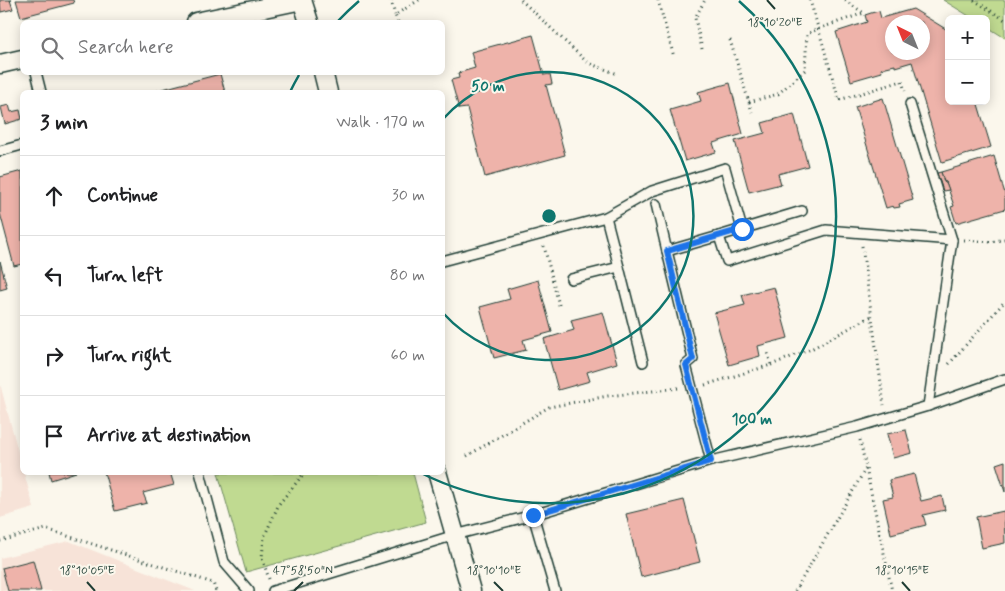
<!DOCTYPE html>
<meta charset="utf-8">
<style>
body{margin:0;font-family:Mynerve,sans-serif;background:#f2f2f2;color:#202124}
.controls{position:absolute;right:15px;top:15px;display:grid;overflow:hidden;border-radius:8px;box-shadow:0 2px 12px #0003}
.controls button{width:45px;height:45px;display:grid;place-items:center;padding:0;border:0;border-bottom:1px solid #e0e0e0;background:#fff;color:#202124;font:25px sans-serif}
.compass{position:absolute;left:885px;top:15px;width:45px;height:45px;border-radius:50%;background:#fff;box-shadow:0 2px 12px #0003;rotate:317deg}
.stop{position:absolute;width:15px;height:15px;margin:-11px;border:4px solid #1a73e8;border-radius:50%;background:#fff}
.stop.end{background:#1a73e8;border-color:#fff;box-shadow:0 1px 5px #0008}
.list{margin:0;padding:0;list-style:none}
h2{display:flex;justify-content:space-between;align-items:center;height:65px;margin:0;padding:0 20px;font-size:21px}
h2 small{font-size:16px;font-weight:400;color:#757577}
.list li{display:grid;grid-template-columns:32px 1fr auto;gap:15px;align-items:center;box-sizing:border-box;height:80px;padding:0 20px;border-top:1px solid #e0e0e0}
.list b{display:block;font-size:19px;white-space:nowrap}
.list em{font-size:16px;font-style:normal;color:#757577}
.icon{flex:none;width:28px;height:28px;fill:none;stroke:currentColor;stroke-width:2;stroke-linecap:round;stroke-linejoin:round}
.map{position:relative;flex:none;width:1005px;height:591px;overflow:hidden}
.search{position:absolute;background:#fff;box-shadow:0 2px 12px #0003;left:20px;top:20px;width:425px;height:55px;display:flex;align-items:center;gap:12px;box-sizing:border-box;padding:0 18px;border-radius:8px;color:#757577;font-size:19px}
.panel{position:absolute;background:#fff;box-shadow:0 2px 12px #0003;left:20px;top:90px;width:425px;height:385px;border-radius:8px}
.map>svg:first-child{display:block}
</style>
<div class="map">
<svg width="1005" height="591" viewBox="0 0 1005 591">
<rect width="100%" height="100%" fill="#fbf7ec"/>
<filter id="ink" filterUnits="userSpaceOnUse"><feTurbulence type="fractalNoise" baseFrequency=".02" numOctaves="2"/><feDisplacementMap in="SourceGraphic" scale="10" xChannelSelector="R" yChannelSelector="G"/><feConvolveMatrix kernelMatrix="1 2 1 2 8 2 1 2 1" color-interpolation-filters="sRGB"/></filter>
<g filter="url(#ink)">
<g fill="#f7e3d8">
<path d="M0 384 22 466V472L24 473 34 508 0 518Z"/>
<path d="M69 541 195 591H0V558Z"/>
</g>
<g fill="#c0da91" stroke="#708c62">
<path d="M943 0H1005V38L986 26V19H974Z"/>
<path d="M218 473H413L426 522 246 572Z"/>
</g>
<g fill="#eeb3aa" stroke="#1f3d34" fill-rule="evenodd">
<path d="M0 0H12H10L13 9 1 12Z"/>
<path d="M16 0H73L74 3 21 17Z"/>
<path d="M913 9 949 31V101H977L991 147 942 162 912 62 895 67V65L886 67 881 69 882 72 851 81 836 32 867 22 865 15 871 13 879 11 881 18ZM892 22H922V52H892Z"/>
<path d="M533 35 544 75 550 74 552 84 546 85 565 155 485 177 467 108 459 109 451 80 459 78 458 73 475 68 471 52Z"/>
<path d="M220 74 225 92H151Z"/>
<path d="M730 83 743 134 713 143 716 152 685 161 670 110 701 101 698 92Z"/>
<path d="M883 98 913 200 899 204 900 207 894 208 893 206 886 208 855 107Z"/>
<path d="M9 105 11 112 20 110 22 119 5 124 1 107Z"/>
<path d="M794 114 808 166 778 174 781 184 749 192 735 141 765 133 762 123Z"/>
<path d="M994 156 1005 194V209L956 223 951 207 954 206 946 182H944L941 172Z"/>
<path d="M22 171V264L14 266 0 213V177Z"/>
<path d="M941 172 944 182H946L949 190 943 191 937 173Z"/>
<path d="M0 261 7 288 0 290Z"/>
<path d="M538 280 552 332 523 340 526 350 494 358 480 307 510 299 507 289Z"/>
<path d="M774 287 788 338 758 346 760 356 729 365 714 313 745 305 742 295Z"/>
<path d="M603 312 617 363 587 372 590 381 558 390 544 339 574 330 571 320Z"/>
<path d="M906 430 912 453 893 458 887 434Z"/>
<path d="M1005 461V492L996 464Z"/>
<path d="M49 472H76L51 480Z"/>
<path d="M104 472H170L174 485 143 493 147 503 115 511Z"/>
<path d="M914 474 921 501 942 496 945 510 923 515 926 525 891 534 883 499 893 497 889 480Z"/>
<path d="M684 500 700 562 641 577 626 514Z"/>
<path d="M1004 511 1005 543 982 548 976 517Z"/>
<path d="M33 560 41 591H8L2 568Z"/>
</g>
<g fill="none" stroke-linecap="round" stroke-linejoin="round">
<g stroke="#1f3d34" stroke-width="12">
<g id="service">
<path d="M36 72 41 92"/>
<path d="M910 104 952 240"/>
<path d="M0 151 22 145"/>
<path d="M656 204 667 251 719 236 727 261 826 230 952 240 928 406"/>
<path d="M719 236 802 211"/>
<path d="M667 251 693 359 686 365 711 461"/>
<path d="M442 261 606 217 652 191 725 168 742 229"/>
<path d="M619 267 643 362"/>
<path d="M571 279 619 267 606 217"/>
<path d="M200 472 224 562 249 591"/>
<path d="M273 591 455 535 533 515"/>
<path d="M555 591 533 515 711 461 857 427 928 406 1005 379"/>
</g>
</g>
<g stroke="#1f3d34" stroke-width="21">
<g id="minor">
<path d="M196 22 302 0 309 22"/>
<path d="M0 64 22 59"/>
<path d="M323 72 328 92"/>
<path d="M437 472 471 591"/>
</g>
</g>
<g stroke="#1f3d34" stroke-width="3" stroke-dasharray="1 4" stroke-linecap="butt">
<path d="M391 0 395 15"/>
<path d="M521 0 588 63 618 74"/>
<path d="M658 0 674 57"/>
<path d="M810 0 839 100 902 81 905 91"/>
<path d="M974 0 1005 20"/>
<path d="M398 22 395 15 419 0"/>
<path d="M730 40 752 112"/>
<path d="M702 49 695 18 705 0"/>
<path d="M749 102 778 94 805 70 807 34 818 29 864 13 844 0"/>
<path d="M964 240 991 242 1005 239"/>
<path d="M544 246 560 309"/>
<path d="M862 246 884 405"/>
<path d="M949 364 1005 301"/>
<path d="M771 365 811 349 872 316"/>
<path d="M705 385 771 365 767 350"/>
<path d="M860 440 892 591"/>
<path d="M467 456 549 407 608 396 679 388"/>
<path d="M0 541 46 529 213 583 216 591"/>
<path d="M269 579 262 558 264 537 279 504 305 472"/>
<path d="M795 591 866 468"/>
</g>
<use href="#service" stroke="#fbf7ec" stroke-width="9"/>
<use href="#minor" stroke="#fbf7ec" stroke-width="18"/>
</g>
</g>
<g fill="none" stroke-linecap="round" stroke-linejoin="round" filter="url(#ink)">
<path stroke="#1a73e8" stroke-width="6" d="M533 515 711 461 686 365 693 359 667 251 742 229"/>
</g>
<path fill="none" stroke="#1f3d34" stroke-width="2" d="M767 0 775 9M87 582 95 591M494 582 503 591M902 582 910 591M294 591 303 582"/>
<g fill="none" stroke="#0f766e" stroke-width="2.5">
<path d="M443 119A144 144 0 1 1 443 313"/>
<path d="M290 92A287 287 0 0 1 299 75M337 22A287 287 0 0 1 359 1M739 1A287 287 0 0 1 421 473"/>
</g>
<g font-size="12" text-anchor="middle" fill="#1f3d34" stroke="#fbf7ec" stroke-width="4" stroke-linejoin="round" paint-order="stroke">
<text x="775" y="26">18°10'20"E</text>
<text x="87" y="574">18°10'05"E</text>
<text x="494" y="574">18°10'10"E</text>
<text x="902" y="574">18°10'15"E</text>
<text x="303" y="574">47°58'50"N</text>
</g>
<circle cx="549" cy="216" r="8" fill="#0f766e" stroke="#fbf7ec" stroke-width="2.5"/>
<g font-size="15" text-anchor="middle" font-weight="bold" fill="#0f766e" stroke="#fbf7ec" stroke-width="4" stroke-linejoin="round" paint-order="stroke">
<text x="488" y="91">50 m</text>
<text x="752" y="424">100 m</text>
</g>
</svg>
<div class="controls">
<button>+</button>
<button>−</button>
</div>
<svg class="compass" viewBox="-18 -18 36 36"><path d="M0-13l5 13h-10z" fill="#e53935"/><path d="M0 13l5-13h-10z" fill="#757577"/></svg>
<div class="stop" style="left:742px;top:229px"></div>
<div class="stop end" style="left:533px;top:515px"></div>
<div class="search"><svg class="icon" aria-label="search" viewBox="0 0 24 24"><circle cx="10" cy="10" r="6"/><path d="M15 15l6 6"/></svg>Search here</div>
<section class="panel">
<h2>3 min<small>Walk · 170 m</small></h2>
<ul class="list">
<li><svg class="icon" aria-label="ahead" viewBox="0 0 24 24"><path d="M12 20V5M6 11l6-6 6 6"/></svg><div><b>Continue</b></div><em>30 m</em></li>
<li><svg class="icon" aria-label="left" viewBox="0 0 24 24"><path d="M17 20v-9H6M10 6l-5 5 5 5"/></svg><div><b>Turn left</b></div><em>80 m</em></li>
<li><svg class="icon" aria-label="right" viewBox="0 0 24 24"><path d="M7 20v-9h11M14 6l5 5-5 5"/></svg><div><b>Turn right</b></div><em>60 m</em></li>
<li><svg class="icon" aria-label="arrive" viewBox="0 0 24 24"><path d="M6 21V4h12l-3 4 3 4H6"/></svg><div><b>Arrive at destination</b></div></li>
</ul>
</section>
</div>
